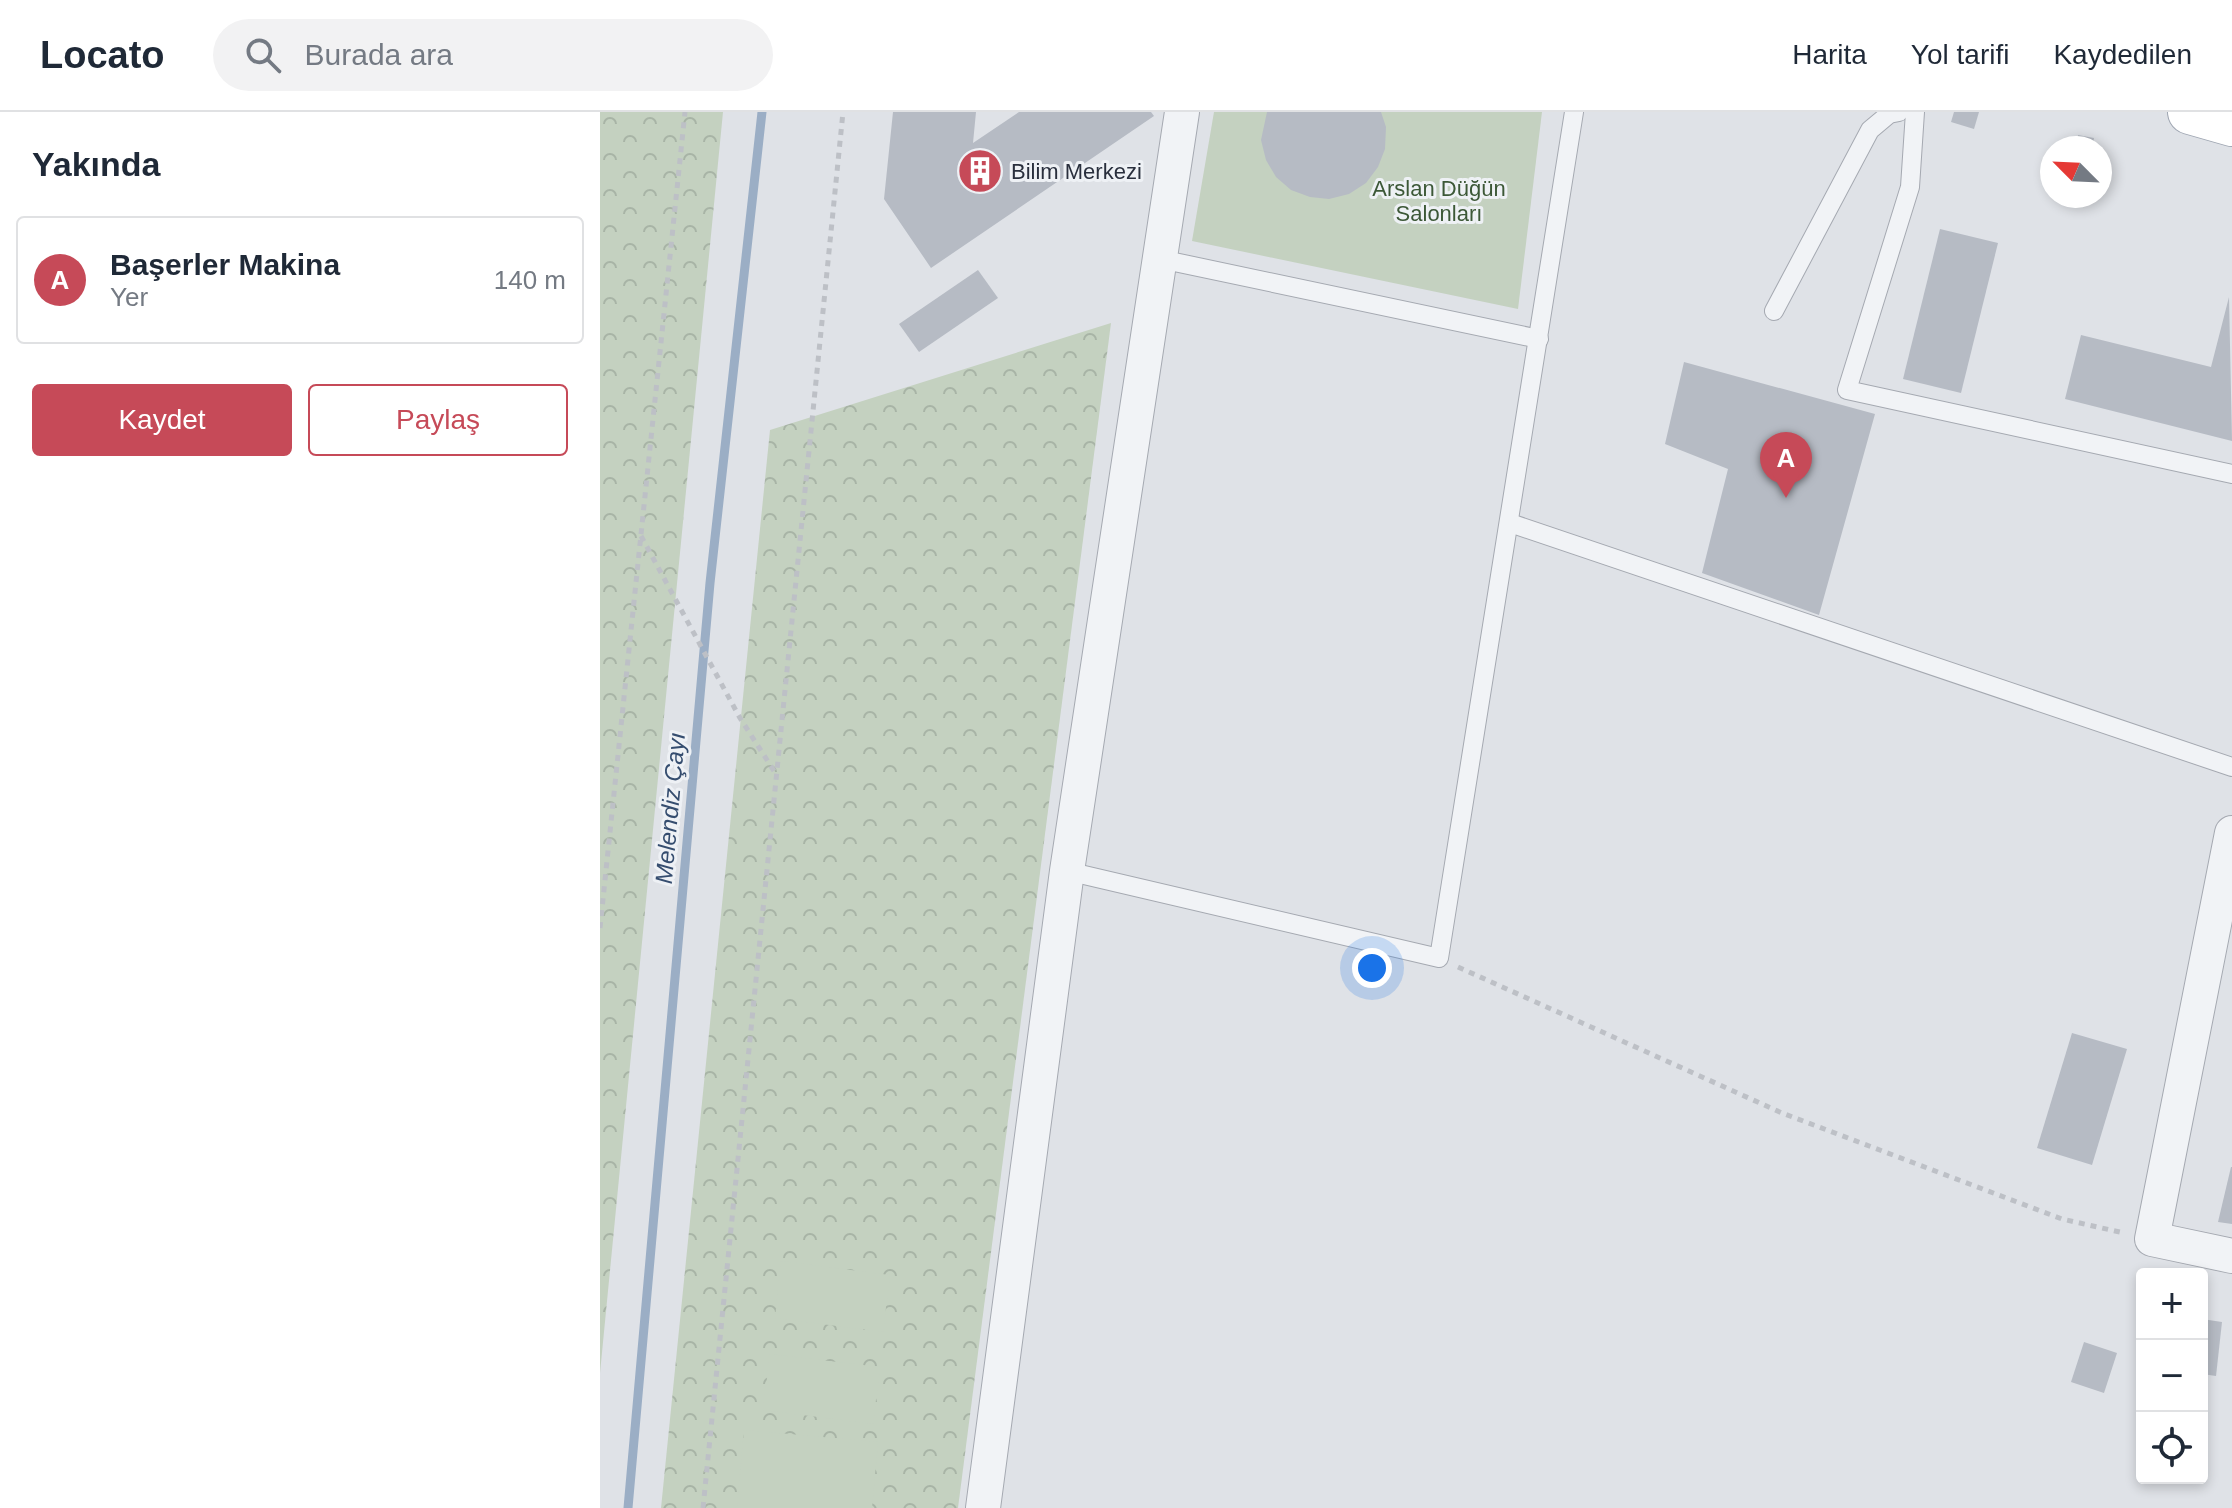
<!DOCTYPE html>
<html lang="tr">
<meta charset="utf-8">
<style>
body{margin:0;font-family:Arial,sans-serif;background:#f2f2f3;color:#1f2937}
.controls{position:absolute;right:24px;bottom:24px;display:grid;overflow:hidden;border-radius:8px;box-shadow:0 4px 12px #0003}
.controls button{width:72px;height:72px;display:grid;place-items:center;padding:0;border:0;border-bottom:2px solid #e0e1e3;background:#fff;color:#1f2937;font:40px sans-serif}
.compass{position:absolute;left:1440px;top:24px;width:72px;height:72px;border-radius:50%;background:#fff;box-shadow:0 4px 12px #0003;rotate:294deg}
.you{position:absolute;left:772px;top:856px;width:28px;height:28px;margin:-20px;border:6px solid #fff;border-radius:50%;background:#1a73e8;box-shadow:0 0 0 12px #1a73e833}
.badge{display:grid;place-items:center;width:52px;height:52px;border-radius:50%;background:#c64a58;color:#fff;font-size:26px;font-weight:700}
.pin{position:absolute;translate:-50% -66px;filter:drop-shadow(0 2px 4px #0008)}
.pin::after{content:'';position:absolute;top:42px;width:28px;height:24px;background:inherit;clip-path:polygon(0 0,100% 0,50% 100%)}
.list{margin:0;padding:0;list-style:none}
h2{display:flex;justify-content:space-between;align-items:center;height:104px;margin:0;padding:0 32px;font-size:34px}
h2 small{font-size:26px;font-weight:400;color:#747a83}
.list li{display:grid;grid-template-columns:52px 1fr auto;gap:24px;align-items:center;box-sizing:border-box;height:128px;margin:0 16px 16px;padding:0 16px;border:2px solid #e0e1e3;border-radius:8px}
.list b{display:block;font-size:30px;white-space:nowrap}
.list p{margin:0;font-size:26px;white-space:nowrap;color:#747a83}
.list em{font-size:26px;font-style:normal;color:#747a83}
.actions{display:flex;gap:16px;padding:24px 32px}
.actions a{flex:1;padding:18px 0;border:2px solid #c64a58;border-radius:8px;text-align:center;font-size:28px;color:#c64a58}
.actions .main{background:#c64a58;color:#fff}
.icon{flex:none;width:44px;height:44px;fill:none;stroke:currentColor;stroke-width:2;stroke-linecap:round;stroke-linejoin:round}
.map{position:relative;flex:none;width:1632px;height:1396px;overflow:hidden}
header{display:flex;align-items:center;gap:48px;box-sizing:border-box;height:112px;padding:0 40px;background:#fff;border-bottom:2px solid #e0e1e3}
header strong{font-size:38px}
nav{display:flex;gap:44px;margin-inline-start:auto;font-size:28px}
.search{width:560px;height:72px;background:#f2f2f3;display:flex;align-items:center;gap:20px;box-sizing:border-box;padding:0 28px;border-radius:44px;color:#747a83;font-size:30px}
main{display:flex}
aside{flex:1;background:#fff}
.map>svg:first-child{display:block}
</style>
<header>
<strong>Locato</strong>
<div class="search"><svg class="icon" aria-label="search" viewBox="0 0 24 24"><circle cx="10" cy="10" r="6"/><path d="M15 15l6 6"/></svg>Burada ara</div>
<nav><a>Harita</a><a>Yol tarifi</a><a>Kaydedilen</a></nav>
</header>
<main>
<aside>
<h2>Yakında<small></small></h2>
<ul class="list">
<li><span class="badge">A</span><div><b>Başerler Makina</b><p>Yer</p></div><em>140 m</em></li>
</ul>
<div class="actions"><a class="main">Kaydet</a><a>Paylaş</a></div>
</aside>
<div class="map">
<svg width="1632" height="1396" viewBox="0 0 1632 1396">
<defs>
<pattern id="park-crowns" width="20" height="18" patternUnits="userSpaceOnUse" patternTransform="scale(2)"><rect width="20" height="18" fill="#c4d1c0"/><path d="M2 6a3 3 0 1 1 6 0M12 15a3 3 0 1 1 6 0" fill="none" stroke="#a8b4a6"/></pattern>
</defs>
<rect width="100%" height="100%" fill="#dfe2e7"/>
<g fill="url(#park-crowns)">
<path d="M0 0H123L0 1261Z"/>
<path d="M511 211 358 1396H61L170 318Z"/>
</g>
<g fill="#c4d1c0">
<path d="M614 0H942L918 197 592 129Z"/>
<path d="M181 1149 290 1163 283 1220 175 1206Z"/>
<path d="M170 1242 280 1255 273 1312 163 1298Z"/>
<path d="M144 1318 278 1330 272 1396H137Z"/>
</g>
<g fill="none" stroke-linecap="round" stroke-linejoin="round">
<path stroke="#9baec5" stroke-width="9" d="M28 1396 110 471 162 0"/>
</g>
<g fill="#b6bbc4">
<path d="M293 0H376L373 31 419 0H551L554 4 331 156 284 87Z"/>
<path d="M667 0H781L786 15 785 37 778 55 766 71 749 82 729 87 710 85 691 78 676 65 666 48 661 28Z"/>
<path d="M1354 0H1379L1374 17 1351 10Z"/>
<path d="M1478 23 1494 26 1492 36H1476Z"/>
<path d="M1340 117 1398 131 1361 281 1303 267Z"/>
<path d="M378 158 398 186 319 240 299 212Z"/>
<path d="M1629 185 1632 329 1465 287 1481 223 1611 255Z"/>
<path d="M1084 250 1275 302 1219 503 1102 461 1128 357 1065 332Z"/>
<path d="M1472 921 1527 937 1492 1053 1437 1036Z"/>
<path d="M1631 1055H1632V1112L1618 1110Z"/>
<path d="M1602 1207 1622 1210 1616 1264 1602 1262Z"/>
<path d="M1484 1230 1517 1241 1504 1281 1471 1270Z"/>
</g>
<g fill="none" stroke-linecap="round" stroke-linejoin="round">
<g stroke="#a5a9b1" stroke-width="20">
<g id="lane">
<path d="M1315 0 1310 75 1247 278 1632 362"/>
<path d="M560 147 939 227"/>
<path d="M1174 199 1270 18 1289 2 1299 0"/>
<path d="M910 411 1632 655"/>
<path d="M467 759 839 846 974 0"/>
</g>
</g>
<g stroke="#a5a9b1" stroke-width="36">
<g id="street">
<path d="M1632 721 1552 1127 1632 1144"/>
<path d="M383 1396 467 759 582 0"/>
</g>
</g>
<g stroke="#9fa6b2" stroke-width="46">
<path id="primary" d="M1590 0 1632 12"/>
</g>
<g stroke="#bdc0c6" stroke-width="5" stroke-dasharray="6 6" stroke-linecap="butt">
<path d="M41 424 140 606 176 662"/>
<path d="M0 816 85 0"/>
<path d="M858 855 1182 1001 1462 1107 1524 1121"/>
<path d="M103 1396 243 0"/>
</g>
<use href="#lane" stroke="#f1f3f6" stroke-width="18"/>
<use href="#street" stroke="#f1f3f6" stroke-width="34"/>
<use href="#primary" stroke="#fff" stroke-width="44"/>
</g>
<defs>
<g id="building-disc" transform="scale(2.3)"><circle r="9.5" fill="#c64a58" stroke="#eef1f5"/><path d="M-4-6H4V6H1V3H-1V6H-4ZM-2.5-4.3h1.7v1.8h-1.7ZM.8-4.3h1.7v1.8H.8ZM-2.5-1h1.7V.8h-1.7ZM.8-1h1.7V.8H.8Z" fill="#fff"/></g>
</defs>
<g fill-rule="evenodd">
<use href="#building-disc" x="380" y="59"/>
</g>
<g text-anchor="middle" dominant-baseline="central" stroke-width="6" stroke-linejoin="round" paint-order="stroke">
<g font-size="22" fill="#292f3d" stroke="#eef1f5" text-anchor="start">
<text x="411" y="59">Bilim Merkezi</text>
</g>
<g font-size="22" fill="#3c5837" stroke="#eef1f5">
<text x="839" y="76">Arslan Düğün<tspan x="839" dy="25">Salonları</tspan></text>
</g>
<g font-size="24" font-style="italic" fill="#354d6f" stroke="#eef1f5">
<text transform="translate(70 696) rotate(-85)">Melendiz Çayı</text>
</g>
</g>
</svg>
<div class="controls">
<button>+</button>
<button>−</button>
<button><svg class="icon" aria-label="locate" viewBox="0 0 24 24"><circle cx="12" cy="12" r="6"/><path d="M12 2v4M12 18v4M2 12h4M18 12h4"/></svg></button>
</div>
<svg class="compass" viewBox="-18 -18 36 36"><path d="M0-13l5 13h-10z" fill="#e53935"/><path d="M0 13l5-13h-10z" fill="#747a83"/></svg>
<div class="you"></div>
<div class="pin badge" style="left:1186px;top:386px">A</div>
</div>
</main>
